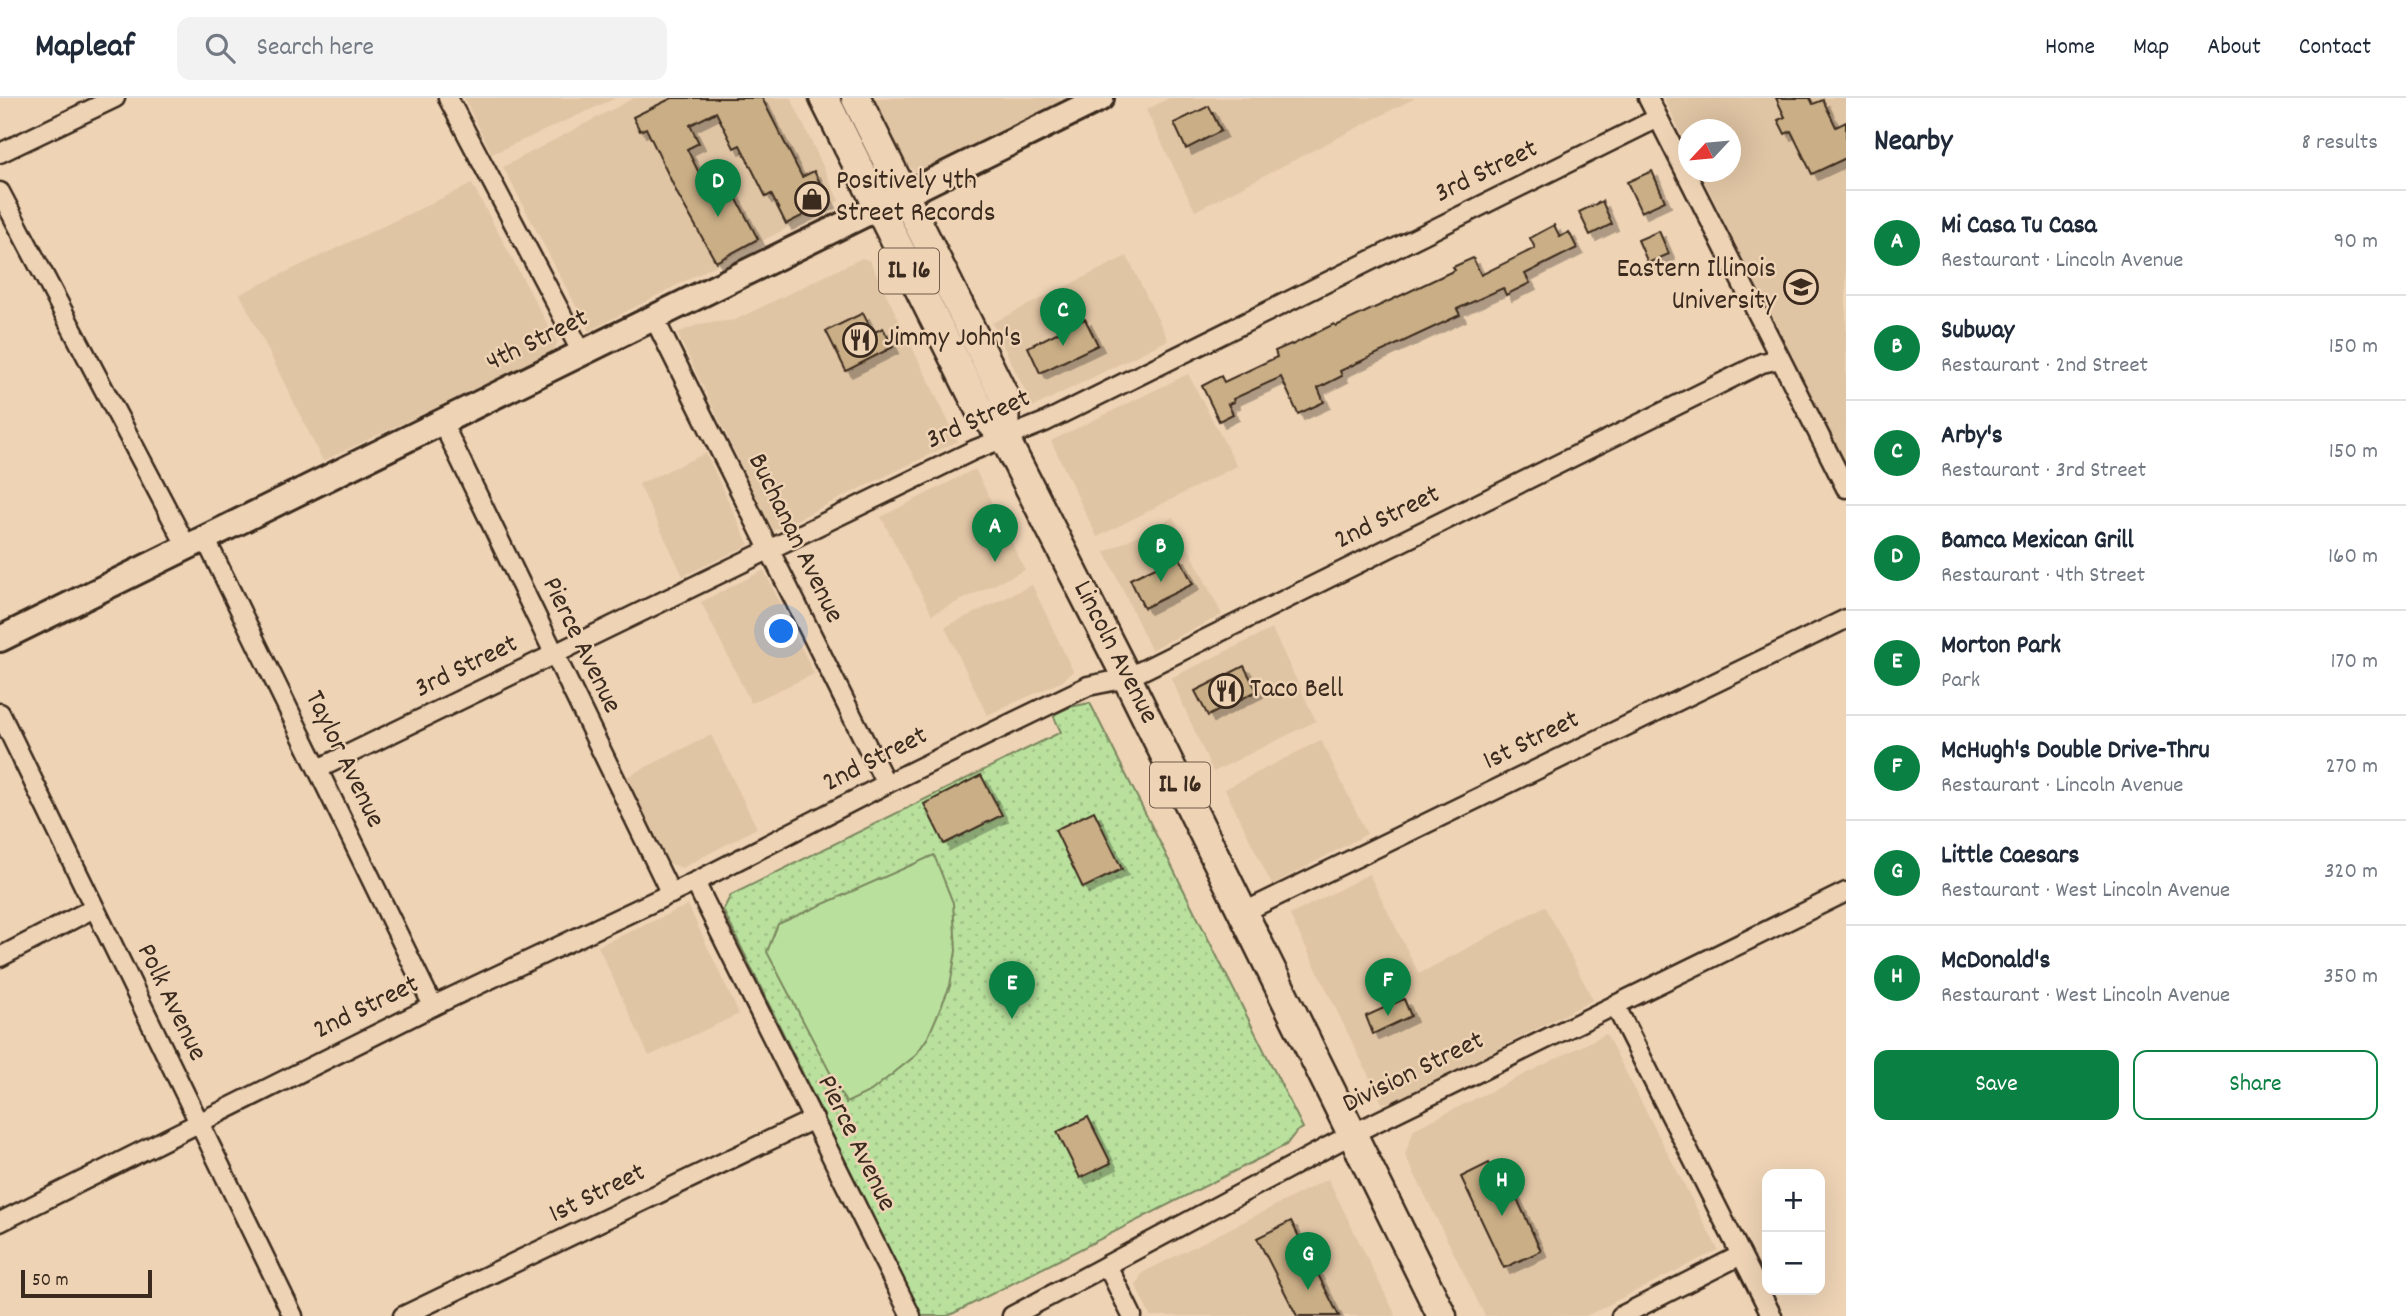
<!DOCTYPE html>
<meta charset="utf-8">
<style>
body{margin:0;font-family:Dekko,sans-serif;background:#f2f2f3;color:#1f2937}
.controls{position:absolute;right:21px;bottom:21px;display:grid;overflow:hidden;border-radius:14px;box-shadow:0 7px 28px #0002}
.controls button{width:63px;height:63px;display:grid;place-items:center;padding:0;border:0;border-bottom:2px solid #e0e1e3;background:#fff;color:#1f2937;font:35px sans-serif}
.compass{position:absolute;left:1678px;top:21px;width:63px;height:63px;border-radius:50%;background:#fff;box-shadow:0 7px 28px #0002;rotate:244deg}
.scale{position:absolute;left:21px;bottom:18px;width:131px;box-sizing:border-box;padding-left:7px;border:4px solid #3b2a1e;border-top:0;font-size:19px;line-height:24px;white-space:nowrap;color:#3b2a1e;-webkit-text-stroke:5px #eed3b5;paint-order:stroke}
.you{position:absolute;left:782px;top:534px;width:24px;height:24px;margin:-18px;border:5px solid #fff;border-radius:50%;background:#1a73e8;box-shadow:0 0 0 10px #1a73e833}
.badge{display:grid;place-items:center;width:46px;height:46px;border-radius:50%;background:#0b8043;color:#fff;font-size:23px;font-weight:700}
.pin{position:absolute;translate:-50% -58px;filter:drop-shadow(0 2px 4px #0008)}
.pin::after{content:'';position:absolute;top:37px;width:24px;height:21px;background:inherit;clip-path:polygon(0 0,100% 0,50% 100%)}
.list{margin:0;padding:0;list-style:none}
h2{display:flex;justify-content:space-between;align-items:center;height:91px;margin:0;padding:0 28px;font-size:30px}
h2 small{font-size:23px;font-weight:400;color:#747a83}
.list li{display:grid;grid-template-columns:46px 1fr auto;gap:21px;align-items:center;box-sizing:border-box;height:105px;padding:0 28px;border-top:2px solid #e0e1e3}
.list b{display:block;font-size:26px;white-space:nowrap}
.list p{margin:0;font-size:23px;white-space:nowrap;color:#747a83}
.list em{font-size:23px;font-style:normal;color:#747a83}
.actions{display:flex;gap:14px;padding:21px 28px}
.actions a{flex:1;padding:16px 0;border:2px solid #0b8043;border-radius:14px;text-align:center;font-size:24px;color:#0b8043}
.actions .main{background:#0b8043;color:#fff}
.icon{flex:none;width:38px;height:38px;fill:none;stroke:currentColor;stroke-width:2;stroke-linecap:round;stroke-linejoin:round}
.map{position:relative;flex:none;width:1846px;height:1218px;overflow:hidden}
header{display:flex;align-items:center;gap:42px;box-sizing:border-box;height:98px;padding:0 35px;background:#fff;border-bottom:2px solid #e0e1e3}
header strong{font-size:33px}
nav{display:flex;gap:38px;margin-inline-start:auto;font-size:24px}
.search{width:490px;height:63px;background:#f2f2f3;display:flex;align-items:center;gap:18px;box-sizing:border-box;padding:0 24px;border-radius:14px;color:#747a83;font-size:26px}
main{display:flex}
aside{flex:1;background:#fff}
.map>svg:first-child{display:block}
</style>
<header>
<strong>Mapleaf</strong>
<div class="search"><svg class="icon" aria-label="search" viewBox="0 0 24 24"><circle cx="10" cy="10" r="6"/><path d="M15 15l6 6"/></svg>Search here</div>
<nav><a>Home</a><a>Map</a><a>About</a><a>Contact</a></nav>
</header>
<main>
<div class="map">
<svg width="1846" height="1218" viewBox="0 0 1846 1218">
<defs>
<pattern id="grass-dots" width="8" height="8" patternUnits="userSpaceOnUse" patternTransform="scale(1.75)"><rect width="8" height="8" fill="#b9e19d"/><path d="M2 2h.1M6 6h.1" fill="none" stroke="#a0c187" stroke-width="1.8" stroke-linecap="round"/></pattern>
<filter id="shadow"><feDropShadow dx="6" dy="6" stdDeviation="0" flood-color="#0004"/></filter>
</defs>
<rect width="100%" height="100%" fill="#eed3b5"/>
<filter id="ink" filterUnits="userSpaceOnUse"><feTurbulence type="fractalNoise" baseFrequency=".0143" numOctaves="2"/><feDisplacementMap in="SourceGraphic" scale="14" xChannelSelector="R" yChannelSelector="G"/><feConvolveMatrix kernelMatrix="1 2 1 2 8 2 1 2 1" color-interpolation-filters="sRGB"/></filter>
<g filter="url(#ink)">
<g fill="#e0c5a4">
<path d="M464 0H616L492 56Z"/>
<path d="M634 0H791L839 103 589 233 503 69Z"/>
<path d="M864 0H1081L920 76 894 59Z"/>
<path d="M1169 0H1415L1195 113 1146 12Z"/>
<path d="M1664 0H1846V373L1700 74H1730V32H1688V50Z"/>
<path d="M472 86 557 244 554 253 323 363 240 196Z"/>
<path d="M1127 158 1168 242 1033 309 992 225Z"/>
<path d="M862 160 870 163 958 343 773 433 677 235 700 226 735 222Z"/>
<path d="M1188 276 1237 368 1097 439 1051 343Z"/>
<path d="M706 355 749 447 683 478 639 386Z"/>
<path d="M975 371 1025 472 932 516 881 419Z"/>
<path d="M1173 419 1222 517 1151 552 1105 454Z"/>
<path d="M764 472 814 576 751 605 701 504Z"/>
<path d="M1032 487 1073 573 1063 583 987 617 945 529Z"/>
<path d="M1272 531 1316 623 1213 674 1171 580Z"/>
<path d="M711 637 757 730 682 770 669 765 626 679Z"/>
<path d="M1321 642 1367 736 1272 787 1225 691Z"/>
<path d="M1369 776 1419 876 1545 808 1593 902 1394 1004 1382 1005 1290 817Z"/>
<path d="M688 807 739 916 649 958 598 848Z"/>
<path d="M1606 936 1718 1152 1586 1218H1485L1405 1057 1414 1031Z"/>
<path d="M1328 1081 1396 1218H1150L1136 1188 1142 1175Z"/>
</g>
<path fill="url(#grass-dots)" stroke="#7a865e" stroke-width="2" d="M1090 605 1303 1030 1296 1034 1286 1047 948 1218H921L723 812 731 797 1061 634 1054 619 1055 616 1070 609Z"/>
<path fill="#b9e19d" stroke="#7a865e" stroke-width="2" d="M934 757 953 805 956 853 950 888 928 939 915 958 871 993 846 1005 767 854 778 826Z"/>
<g fill="#c9ae86" stroke="#3b2a1e" stroke-width="2" filter="url(#shadow)">
<path d="M672 0H762L802 79 814 73 830 104 786 126 771 96 766 99 740 47 734 50 716 14 690 27 699 45 687 51 703 83 722 73 758 141 716 164 678 97 646 30 640 33 633 19Z"/>
<path d="M1776 0H1810L1813 6 1823 2 1836 29 1846 24V60L1812 76 1791 33 1785 36 1778 22 1785 19Z"/>
<path d="M1209 8 1221 33 1186 51 1174 25Z"/>
<path d="M1652 73 1665 103 1641 114 1627 84Z"/>
<path d="M1602 103 1612 126 1590 137 1579 114Z"/>
<path d="M1554 127 1560 139 1569 134 1577 150 1525 176 1530 185 1506 197 1503 190 1457 211 1460 217 1340 273 1342 278 1318 290 1324 304 1298 316 1281 279 1233 301 1234 304 1228 306 1233 316 1219 323 1202 288 1221 278 1224 284 1277 259 1275 253 1291 246 1292 247 1334 226 1336 228 1455 172 1453 169 1473 160 1481 177 1535 150 1530 140Z"/>
<path d="M1659 133 1669 156 1648 165 1638 142Z"/>
<path d="M863 215 873 235 883 230 893 249 846 273 826 233Z"/>
<path d="M1085 221 1098 247 1040 275 1028 249Z"/>
<path d="M1179 458 1193 486 1144 510 1130 481Z"/>
<path d="M1244 568 1257 593 1208 618 1195 593Z"/>
<path d="M981 677 1002 717 944 746 924 706Z"/>
<path d="M1094 713 1122 771 1083 790 1055 732Z"/>
<path d="M1404 901 1411 918 1373 936 1366 918Z"/>
<path d="M1088 1019 1111 1065 1080 1080 1057 1034Z"/>
<path d="M1489 1065 1497 1083 1507 1079 1541 1153 1504 1170 1461 1079Z"/>
<path d="M1291 1123 1339 1218H1297L1257 1140Z"/>
</g>
<g fill="none" stroke-linecap="round" stroke-linejoin="round">
<g stroke="#3b2a1e" stroke-width="23">
<g id="street">
<path d="M448 0 582 255"/>
<path d="M1648 0 1846 390"/>
<path d="M0 55 115 0"/>
<path d="M0 94 187 449"/>
<path d="M654 220 886 686"/>
<path d="M442 324 671 796"/>
<path d="M205 440 433 908"/>
<path d="M0 615 293 1218"/>
<path d="M318 671 974 352 1045 324 1658 20"/>
<path d="M695 784 911 1218"/>
<path d="M1242 815 1846 521"/>
<path d="M0 859 94 810"/>
<path d="M1615 907 1772 1218"/>
<path d="M0 1124 433 908 695 784 886 686 1088 588 1127 580 1762 265 1780 261"/>
<path d="M1107 1167 1132 1218"/>
<path d="M403 1218 814 1021"/>
<path d="M1012 1218 1352 1036 1846 794"/>
<path d="M1621 1218 1741 1157"/>
</g>
</g>
<g stroke="#3b2a1e" stroke-width="30">
<path id="secondary" d="M0 541 1101 0"/>
</g>
<g stroke="#3b2a1e" stroke-width="33">
<g id="primary">
<path d="M824 0 980 312 1004 339 1127 580 1442 1218"/>
<path d="M856 0 1005 300 1004 339"/>
</g>
</g>
<use href="#street" stroke="#eed3b5" stroke-width="18"/>
<use href="#secondary" stroke="#eed3b5" stroke-width="24"/>
<use href="#primary" stroke="#eed3b5" stroke-width="28"/>
</g>
</g>
<defs>
<g id="shop-ring" transform="scale(1.75)"><circle r="9.5" fill="#eed3b5" stroke="#3b2a1e" stroke-width="1.5"/><path d="M-5-2.5h2.3a2.7 3.5 0 0 1 5.4 0H5L5.5 6h-11ZM-1.5-2.5h3a1.5 2.3 0 0 0-3 0Z" fill="#3b2a1e"/></g>
<g id="university-ring" transform="scale(1.75)"><circle r="9.5" fill="#eed3b5" stroke="#3b2a1e" stroke-width="1.5"/><path d="M0-5L7-2L0 1L-7-2ZM-4 1L0 2.5L4 1V4Q0 6-4 4Z" fill="#3b2a1e"/></g>
<g id="restaurant-ring" transform="scale(1.75)"><circle r="9.5" fill="#eed3b5" stroke="#3b2a1e" stroke-width="1.5"/><path d="M-5-6h1v4h1v-4h1v4h1v-4h1v5L-1.5 .5V6h-2V.5L-5-1ZM5-6V6H3V1.5H1.5Q1.5-4 5-6Z" fill="#3b2a1e"/></g>
</defs>
<g fill-rule="evenodd">
<use href="#shop-ring" x="812" y="101"/>
<use href="#university-ring" x="1801" y="189"/>
<use href="#restaurant-ring" x="860" y="242"/>
<use href="#restaurant-ring" x="1226" y="593"/>
</g>
<g text-anchor="middle" dominant-baseline="central" stroke-width="5" stroke-linejoin="round" paint-order="stroke">
<g fill="#eed3b5" stroke="#715d4b" stroke-width="2">
<rect x="879" y="150.5" width="60" height="45" rx="5"/>
<rect x="1150" y="664.5" width="60" height="45" rx="5"/>
</g>
<g font-size="26" font-weight="bold" fill="#3b2a1e">
<text x="909" y="173">IL 16</text>
<text x="1180" y="687">IL 16</text>
</g>
<g font-size="28" fill="#3b2a1e" stroke="#eed3b5">
<text transform="translate(1487 75) rotate(-26)">3rd Street</text>
<text transform="translate(538 244) rotate(-26)">4th Street</text>
<text transform="translate(979 323) rotate(-24)">3rd Street</text>
<text transform="translate(1388 421) rotate(-26)">2nd Street</text>
<text transform="translate(794 441) rotate(64)">Buchanan Avenue</text>
<text transform="translate(580 548) rotate(64)">Pierce Avenue</text>
<text transform="translate(1114 555) rotate(63)">Lincoln Avenue</text>
<text transform="translate(467 570) rotate(-26)">3rd Street</text>
<text transform="translate(1532 644) rotate(-26)">1st Street</text>
<text transform="translate(343 662) rotate(64)">Taylor Avenue</text>
<text transform="translate(876 663) rotate(-27)">2nd Street</text>
<text transform="translate(170 905) rotate(64)">Polk Avenue</text>
<text transform="translate(367 911) rotate(-26)">2nd Street</text>
<text transform="translate(1414 976) rotate(-26)">Division Street</text>
<text transform="translate(855 1046) rotate(64)">Pierce Avenue</text>
<text transform="translate(598 1097) rotate(-26)">1st Street</text>
</g>
<g font-size="28" fill="#3b2a1e" stroke="#eed3b5" text-anchor="start">
<text x="836" y="85">Positively 4th<tspan x="836" dy="32">Street Records</tspan></text>
<text x="1776" y="173" text-anchor="end">Eastern Illinois<tspan x="1776" dy="32">University</tspan></text>
<text x="884" y="242">Jimmy John's</text>
<text x="1250" y="593">Taco Bell</text>
</g>
</g>
</svg>
<div class="controls">
<button>+</button>
<button>−</button>
</div>
<svg class="compass" viewBox="-18 -18 36 36"><path d="M0-13l5 13h-10z" fill="#e53935"/><path d="M0 13l5-13h-10z" fill="#747a83"/></svg>
<div class="scale">50 m</div>
<div class="you"></div>
<div class="pin badge" style="left:995px;top:464px">A</div>
<div class="pin badge" style="left:1161px;top:484px">B</div>
<div class="pin badge" style="left:1063px;top:248px">C</div>
<div class="pin badge" style="left:718px;top:119px">D</div>
<div class="pin badge" style="left:1012px;top:921px">E</div>
<div class="pin badge" style="left:1388px;top:918px">F</div>
<div class="pin badge" style="left:1308px;top:1192px">G</div>
<div class="pin badge" style="left:1502px;top:1118px">H</div>
</div>
<aside>
<h2>Nearby<small>8 results</small></h2>
<ul class="list">
<li><span class="badge">A</span><div><b>Mi Casa Tu Casa</b><p>Restaurant · Lincoln Avenue</p></div><em>90 m</em></li>
<li><span class="badge">B</span><div><b>Subway</b><p>Restaurant · 2nd Street</p></div><em>150 m</em></li>
<li><span class="badge">C</span><div><b>Arby's</b><p>Restaurant · 3rd Street</p></div><em>150 m</em></li>
<li><span class="badge">D</span><div><b>Bamca Mexican Grill</b><p>Restaurant · 4th Street</p></div><em>160 m</em></li>
<li><span class="badge">E</span><div><b>Morton Park</b><p>Park</p></div><em>170 m</em></li>
<li><span class="badge">F</span><div><b>McHugh's Double Drive-Thru</b><p>Restaurant · Lincoln Avenue</p></div><em>270 m</em></li>
<li><span class="badge">G</span><div><b>Little Caesars</b><p>Restaurant · West Lincoln Avenue</p></div><em>320 m</em></li>
<li><span class="badge">H</span><div><b>McDonald's</b><p>Restaurant · West Lincoln Avenue</p></div><em>350 m</em></li>
</ul>
<div class="actions"><a class="main">Save</a><a>Share</a></div>
</aside>
</main>
